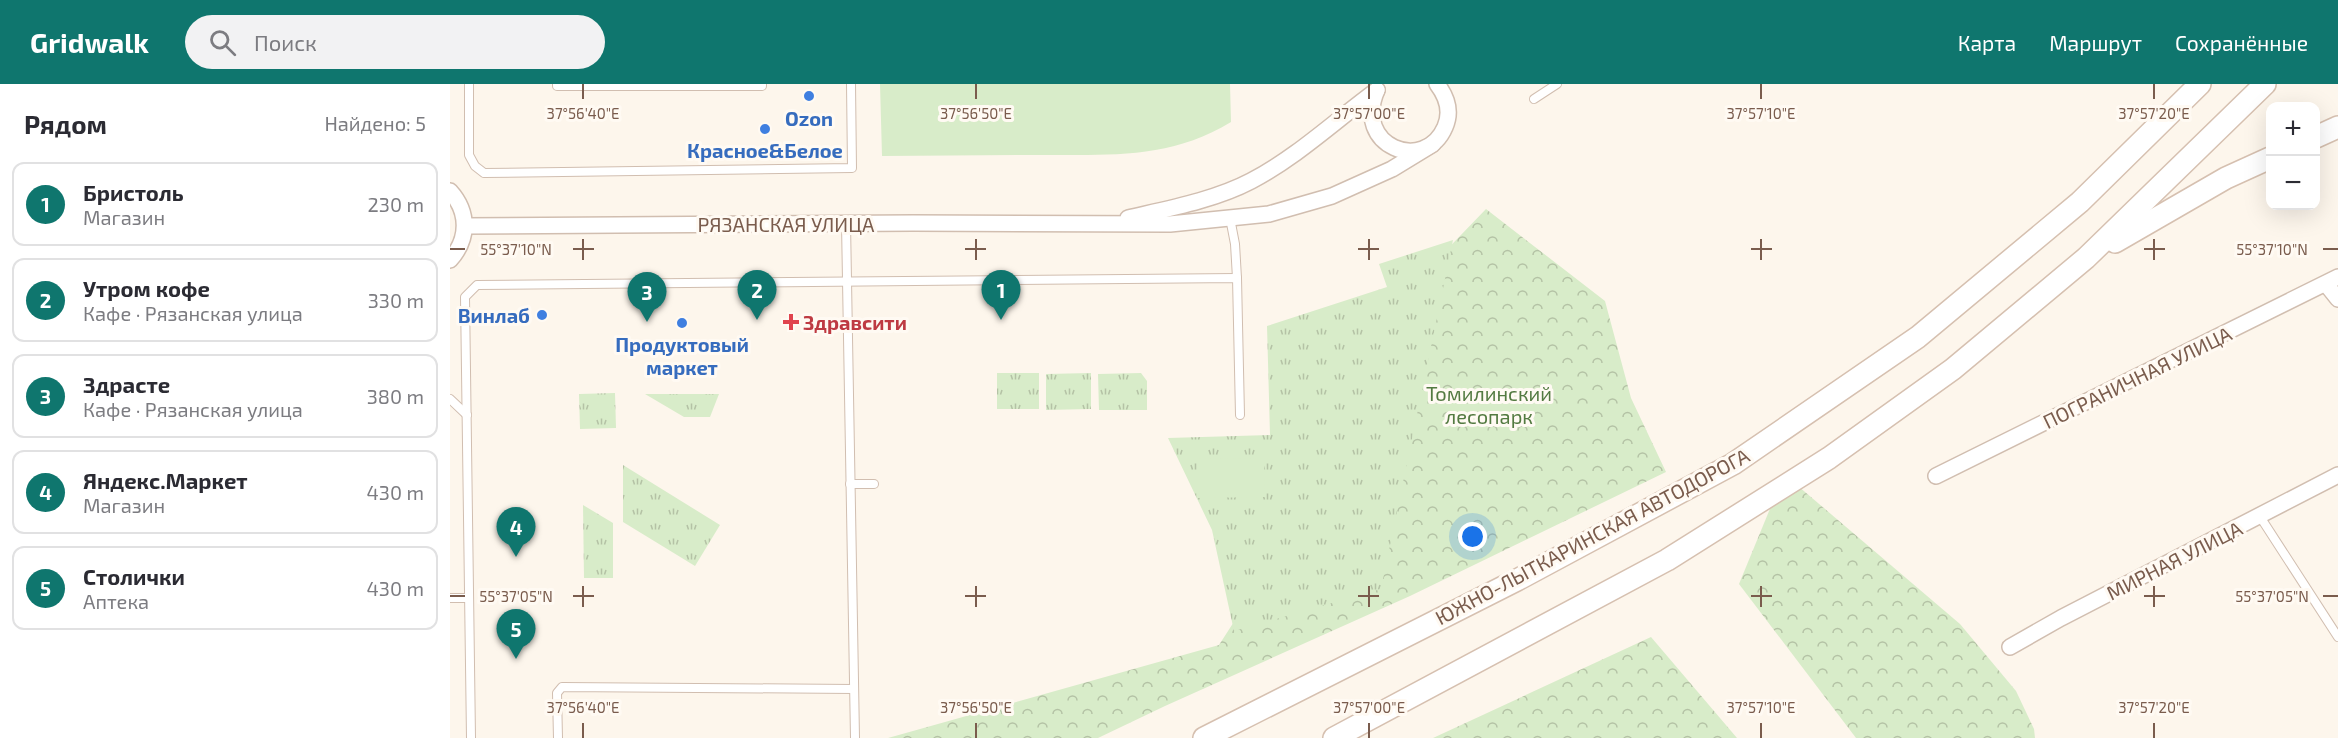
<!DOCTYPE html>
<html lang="ru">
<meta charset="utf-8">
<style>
body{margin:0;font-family:"Exo 2",sans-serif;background:#f2f2f3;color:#2b2b33}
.controls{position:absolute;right:18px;top:18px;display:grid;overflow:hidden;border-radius:12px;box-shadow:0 6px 24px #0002}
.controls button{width:54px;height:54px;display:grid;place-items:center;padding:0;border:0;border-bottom:2px solid #e1e1e2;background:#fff;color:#2b2b33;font:30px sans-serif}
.you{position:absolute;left:1023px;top:453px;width:21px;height:21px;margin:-15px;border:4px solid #fff;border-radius:50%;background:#1a73e8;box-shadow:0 0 0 9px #1a73e833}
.badge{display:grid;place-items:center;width:39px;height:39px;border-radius:50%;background:#0f766e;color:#fff;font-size:20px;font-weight:700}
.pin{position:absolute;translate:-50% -50px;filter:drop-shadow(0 2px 3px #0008)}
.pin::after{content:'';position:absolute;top:32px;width:21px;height:18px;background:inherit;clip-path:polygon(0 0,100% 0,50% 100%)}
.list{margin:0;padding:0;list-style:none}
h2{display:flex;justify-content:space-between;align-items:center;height:78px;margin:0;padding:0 24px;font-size:26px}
h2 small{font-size:20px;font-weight:400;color:#7c7c81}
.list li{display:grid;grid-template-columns:39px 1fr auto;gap:18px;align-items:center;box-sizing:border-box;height:84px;margin:0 12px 12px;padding:0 12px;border:2px solid #e1e1e2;border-radius:12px}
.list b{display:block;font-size:22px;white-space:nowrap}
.list p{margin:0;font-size:20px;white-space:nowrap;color:#7c7c81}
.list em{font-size:20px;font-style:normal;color:#7c7c81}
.icon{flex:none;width:33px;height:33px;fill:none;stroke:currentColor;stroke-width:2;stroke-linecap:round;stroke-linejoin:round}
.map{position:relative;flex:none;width:1888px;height:654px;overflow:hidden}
header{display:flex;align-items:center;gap:36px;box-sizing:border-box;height:84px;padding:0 30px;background:#0f766e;color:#fff}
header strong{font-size:28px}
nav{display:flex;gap:33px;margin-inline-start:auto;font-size:21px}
.search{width:420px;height:54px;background:#f2f2f3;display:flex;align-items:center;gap:15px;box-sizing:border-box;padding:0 21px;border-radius:33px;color:#7c7c81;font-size:22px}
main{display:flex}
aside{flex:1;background:#fff}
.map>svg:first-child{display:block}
</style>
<header>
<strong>Gridwalk</strong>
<div class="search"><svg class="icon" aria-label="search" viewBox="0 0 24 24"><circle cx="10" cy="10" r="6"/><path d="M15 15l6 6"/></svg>Поиск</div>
<nav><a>Карта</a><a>Маршрут</a><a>Сохранённые</a></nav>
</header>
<main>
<aside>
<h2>Рядом<small>Найдено: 5</small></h2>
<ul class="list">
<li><span class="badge">1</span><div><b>Бристоль</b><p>Магазин</p></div><em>230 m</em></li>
<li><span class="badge">2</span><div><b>Утром кофе</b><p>Кафе · Рязанская улица</p></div><em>330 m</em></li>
<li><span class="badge">3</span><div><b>Здрасте</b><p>Кафе · Рязанская улица</p></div><em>380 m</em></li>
<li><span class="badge">4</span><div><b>Яндекс.Маркет</b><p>Магазин</p></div><em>430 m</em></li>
<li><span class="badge">5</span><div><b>Столички</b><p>Аптека</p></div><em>430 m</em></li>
</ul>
</aside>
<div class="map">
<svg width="1888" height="654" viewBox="0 0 1888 654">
<defs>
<pattern id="forest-crowns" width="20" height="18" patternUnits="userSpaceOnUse" patternTransform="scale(1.5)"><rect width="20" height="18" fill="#d8ecc9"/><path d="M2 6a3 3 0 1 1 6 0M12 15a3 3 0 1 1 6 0" fill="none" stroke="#b4c2a5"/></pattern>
<pattern id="park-tufts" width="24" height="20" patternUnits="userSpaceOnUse" patternTransform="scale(1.5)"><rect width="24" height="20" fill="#d8ecc9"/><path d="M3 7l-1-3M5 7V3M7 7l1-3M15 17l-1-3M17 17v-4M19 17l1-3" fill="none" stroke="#b4c2a5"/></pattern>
</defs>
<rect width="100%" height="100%" fill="#fdf6ec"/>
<g fill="url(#forest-crowns)">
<path d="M1036 125 1155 217 1181 314 1216 388 960 512 715 622 648 654H438L769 561 834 460 955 209Z"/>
<path d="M1348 402 1510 540 1566 607 1584 645 1585 654H1406L1289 500 1324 415Z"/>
<path d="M1201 553 1287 654H983Z"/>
</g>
<g fill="url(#park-tufts)">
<path d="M1003 156 931 505 784 547 762 446 718 354 820 351 817 242 937 203 929 180Z"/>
<rect x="547" y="289" width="42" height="36"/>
<path d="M641 289V325L596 326V290Z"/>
<path d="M691 289 697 297V326H649L648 290Z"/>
<path d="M165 309 166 344 130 345 129 310Z"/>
<path d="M195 310H269L260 333H234Z"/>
<path d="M173 381 270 441 245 482 173 438Z"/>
<path d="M133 421 163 439V494H134Z"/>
</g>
<g fill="#d8ecc9">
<path d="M430 0H780L781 38C717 77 656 70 584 71 534 71 483 72 432 72Z"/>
<path d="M814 374 815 413 747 414V375Z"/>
</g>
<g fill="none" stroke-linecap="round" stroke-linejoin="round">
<g stroke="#d1beb0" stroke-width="10">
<g id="service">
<path d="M19 0V71L25 82 34 89 402 84 401 0"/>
<path d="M107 0V2H312V0"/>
<path d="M1084 15 1107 0"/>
<path d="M780 134 785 160 787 194"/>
<path d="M396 139 405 654"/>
<path d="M0 315 17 331"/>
<path d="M400 400H424"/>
<path d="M1809 431 1888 553"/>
<path d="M0 514H19"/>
<path d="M21 654 15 213 27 201 787 194 790 331"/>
<path d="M108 654 107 609 112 603 404 605"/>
</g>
</g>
<g stroke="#d1beb0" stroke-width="18">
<g id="minor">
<path d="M927 6C902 63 975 90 995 43 1002 27 997 13 987 0"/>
<path d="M0 107C19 128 19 155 0 176"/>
<path d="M678 134C717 125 765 116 801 97 847 73 886 36 927 6"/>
<path d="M15 142 463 139 720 140 819 130 882 112 942 85 983 60"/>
<path d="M1876 200 1888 215"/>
<path d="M1486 392 1888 193"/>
<path d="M1560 563 1611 534 1888 391"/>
</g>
</g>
<g stroke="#d6c0b0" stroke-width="24">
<g id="secondary">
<path d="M1866 53 1888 43"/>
<path d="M1665 158 1776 94 1820 74"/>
<path d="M754 654 1067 496 1283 380 1468 253 1630 118 1750 0"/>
<path d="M884 654 1217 476 1379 374 1503 285 1636 174 1815 0"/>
</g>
</g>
<use href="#service" stroke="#fff" stroke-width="8"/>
<use href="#minor" stroke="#fff" stroke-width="15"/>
<use href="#secondary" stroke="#fff" stroke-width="21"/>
</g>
<path fill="none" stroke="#7a5c4d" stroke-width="2" d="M133 0V15M526 0V15M919 0V15M1311 0V15M1704 0V15M133 155V176M526 155V176M919 155V176M1311 155V176M1704 155V176M0 165H15M123 165H144M515 165H536M908 165H929M1301 165H1322M1694 165H1715M1873 165H1888M133 502V523M526 502V523M919 502V523M1311 502V523M1704 502V523M0 512H15M123 512H144M515 512H536M908 512H929M1301 512H1322M1694 512H1715M1873 512H1888M133 639V654M526 639V654M919 639V654M1311 639V654M1704 639V654"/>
<g fill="#3f7fe0" stroke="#fffaf3" stroke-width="2">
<circle cx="359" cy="12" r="6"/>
<circle cx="315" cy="45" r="6"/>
<circle cx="92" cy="231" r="6"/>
<circle cx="232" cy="239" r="6"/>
</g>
<path fill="#e0444e" stroke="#fffaf3" stroke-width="2" d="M338 229h6v6h6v6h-6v6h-6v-6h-6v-6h6z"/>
<g text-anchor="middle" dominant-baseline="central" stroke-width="6" stroke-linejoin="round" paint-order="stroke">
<g font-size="20" font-weight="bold" fill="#366cbe" stroke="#fffaf3">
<text x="359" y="34">Ozon</text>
<text x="315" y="66">Красное&amp;Белое</text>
<text x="80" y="231" text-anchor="end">Винлаб</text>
<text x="232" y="260">Продуктовый<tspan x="232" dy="23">маркет</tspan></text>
</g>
<g font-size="20" fill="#7a5c4d" stroke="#fffaf3">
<text x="336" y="140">РЯЗАНСКАЯ УЛИЦА</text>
<text transform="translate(1687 293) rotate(-26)">ПОГРАНИЧНАЯ УЛИЦА</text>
<text transform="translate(1142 452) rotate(-28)">ЮЖНО-ЛЫТКАРИНСКАЯ АВТОДОРОГА</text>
<text transform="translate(1724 476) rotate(-27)">МИРНАЯ УЛИЦА</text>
</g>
<g font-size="20" font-weight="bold" fill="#be3a42" stroke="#fffaf3" text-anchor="start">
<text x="353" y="238">Здравсити</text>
</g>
<g font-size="20" fill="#537a41" stroke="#fffaf3">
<text x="1039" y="309">Томилинский<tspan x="1039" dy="23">лесопарк</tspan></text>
</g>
</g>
<g font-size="15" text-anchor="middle" fill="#7a5c4d" stroke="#fffaf3" stroke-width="6" stroke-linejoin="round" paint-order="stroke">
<text x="133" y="35">37°56'40"E</text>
<text x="526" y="35">37°56'50"E</text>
<text x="919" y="35">37°57'00"E</text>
<text x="1311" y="35">37°57'10"E</text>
<text x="1704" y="35">37°57'20"E</text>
<text x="66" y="171">55°37'10"N</text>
<text x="1822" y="171">55°37'10"N</text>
<text x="66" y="518">55°37'05"N</text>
<text x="1822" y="518">55°37'05"N</text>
<text x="133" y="629">37°56'40"E</text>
<text x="526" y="629">37°56'50"E</text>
<text x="919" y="629">37°57'00"E</text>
<text x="1311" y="629">37°57'10"E</text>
<text x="1704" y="629">37°57'20"E</text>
</g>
</svg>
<div class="controls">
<button>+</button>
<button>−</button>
</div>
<div class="you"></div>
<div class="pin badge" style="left:551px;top:236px">1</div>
<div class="pin badge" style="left:307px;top:236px">2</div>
<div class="pin badge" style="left:197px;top:238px">3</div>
<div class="pin badge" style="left:66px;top:473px">4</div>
<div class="pin badge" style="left:66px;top:575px">5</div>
</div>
</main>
